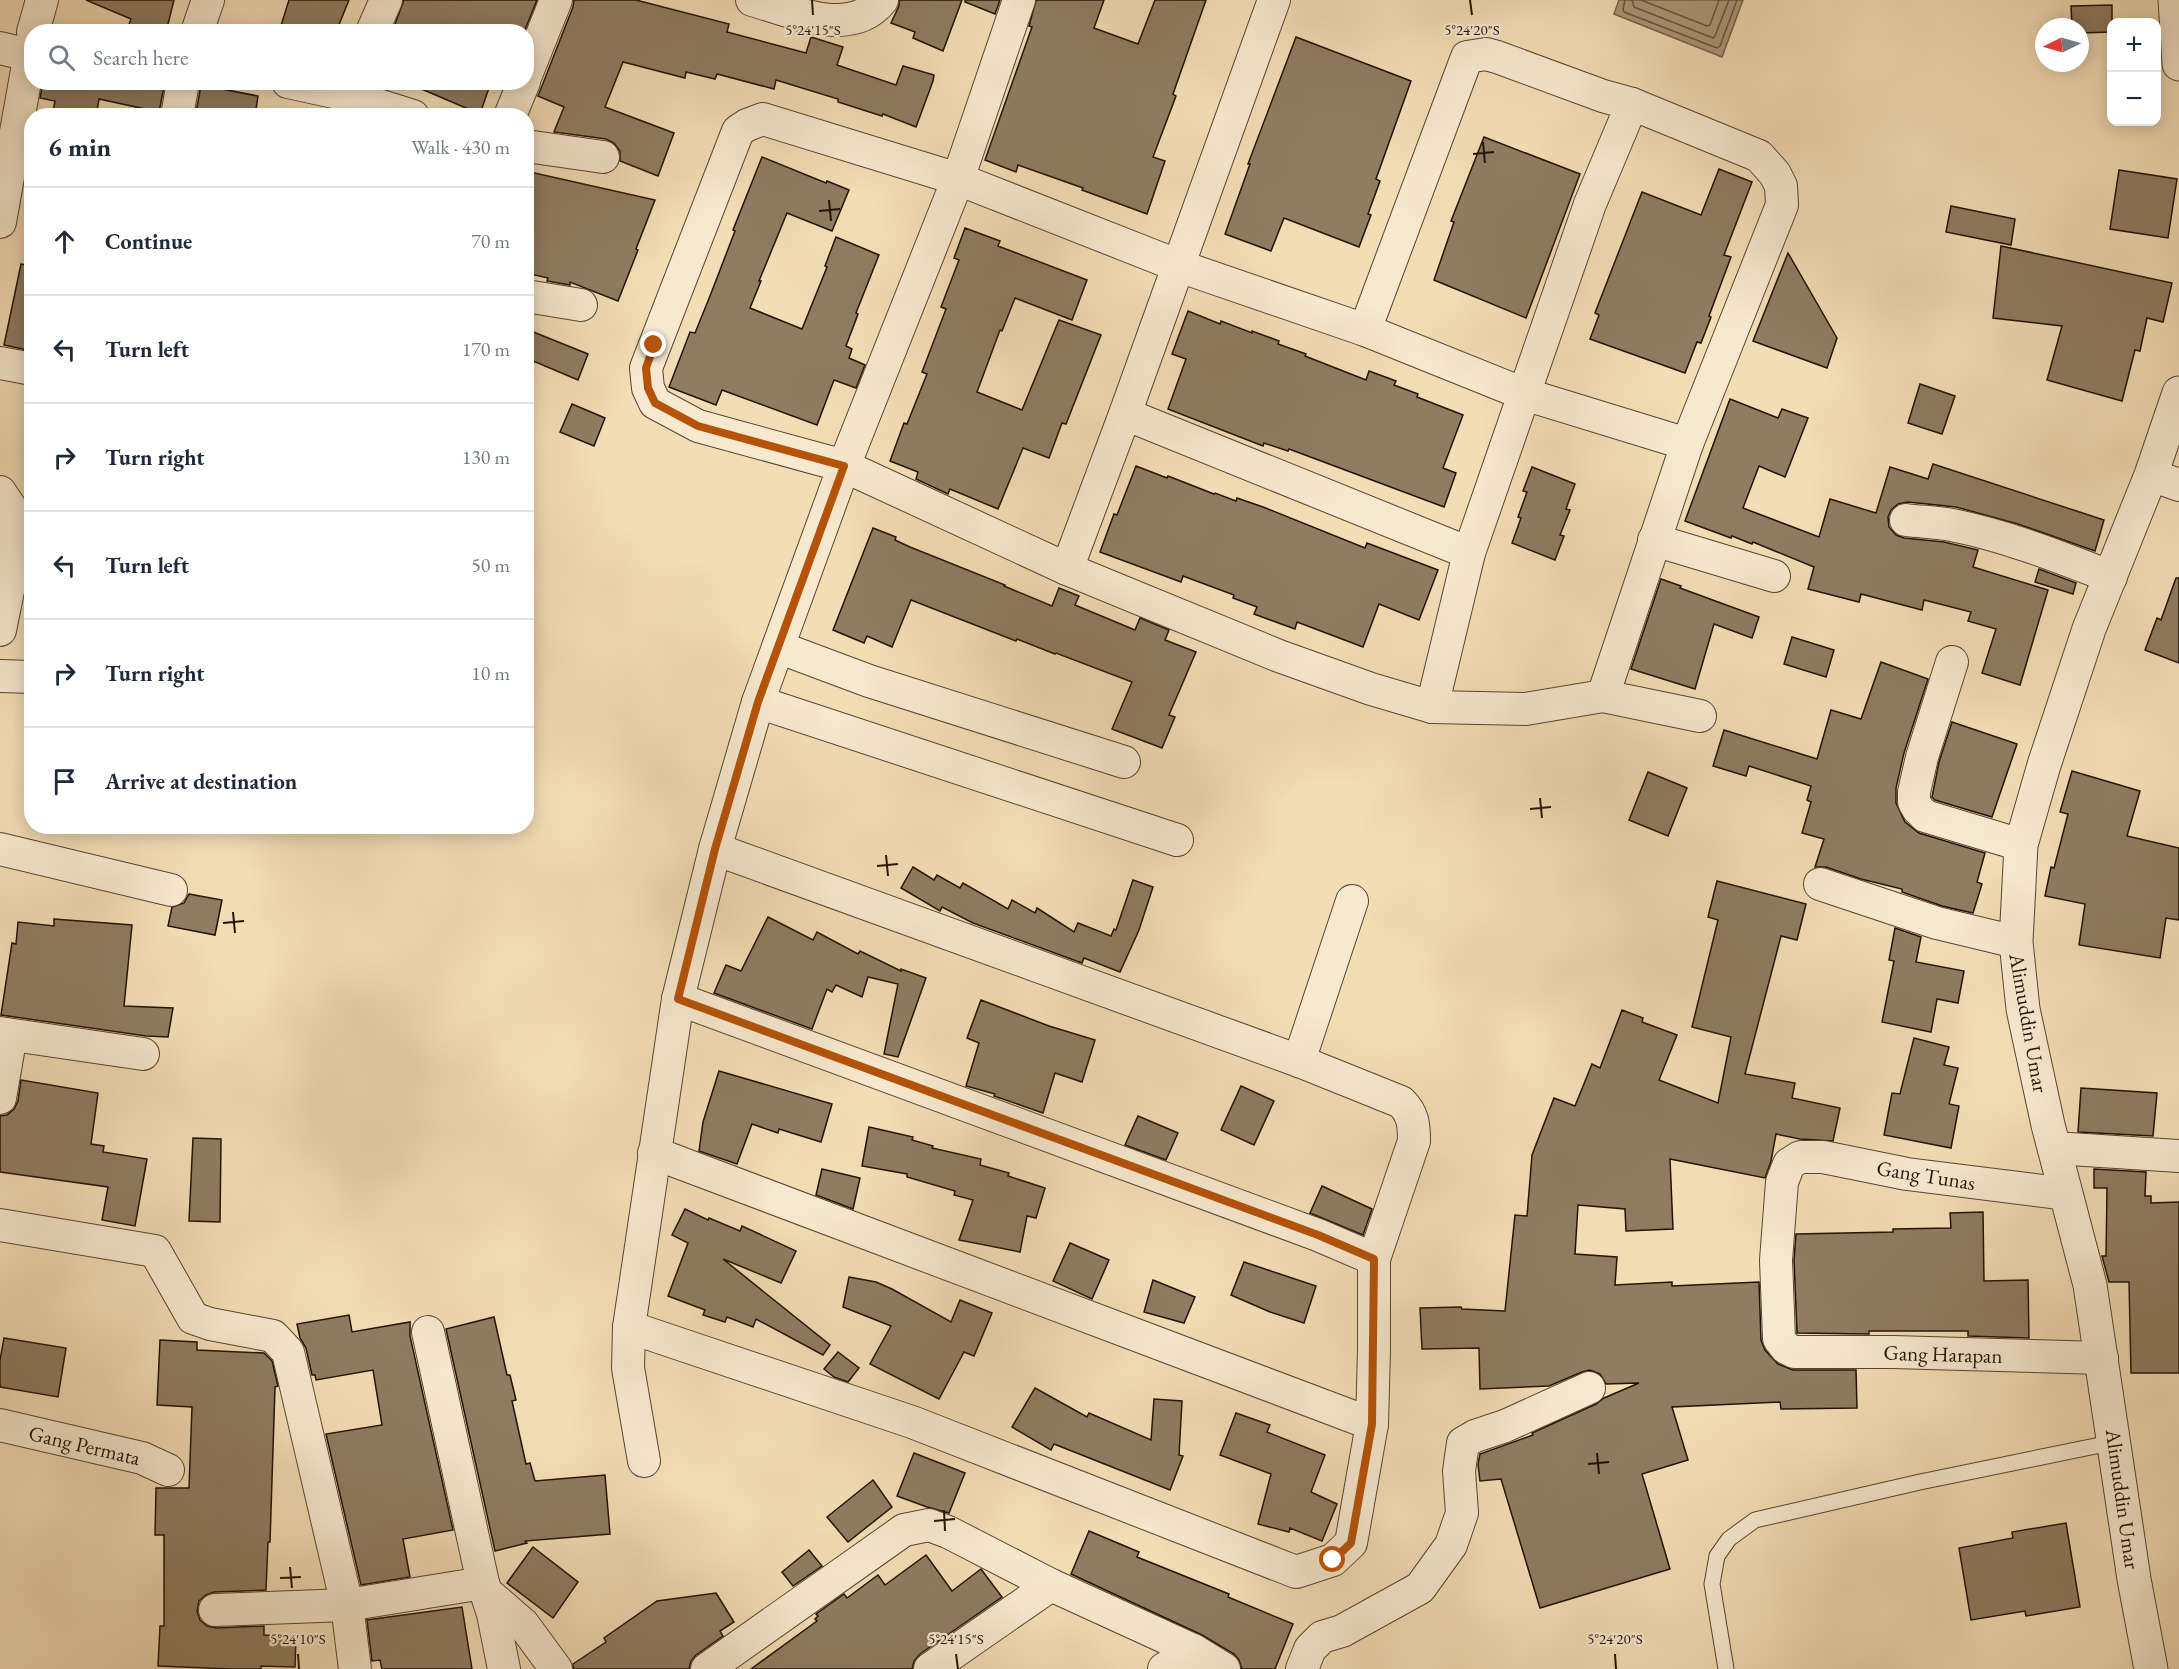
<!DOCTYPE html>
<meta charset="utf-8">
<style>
body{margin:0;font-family:"EB Garamond",serif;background:#f6f6f7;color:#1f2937}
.controls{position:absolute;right:18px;top:18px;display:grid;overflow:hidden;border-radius:12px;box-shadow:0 3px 15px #0003}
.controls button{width:54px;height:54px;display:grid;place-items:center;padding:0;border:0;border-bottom:2px solid #e0e1e3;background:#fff;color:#1f2937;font:30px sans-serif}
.compass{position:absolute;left:2035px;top:18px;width:54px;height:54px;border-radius:50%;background:#fff;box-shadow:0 3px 15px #0003;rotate:265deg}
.stop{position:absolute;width:18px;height:18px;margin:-14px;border:4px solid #b45309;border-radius:50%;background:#fff}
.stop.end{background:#b45309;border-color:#fff;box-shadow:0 2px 6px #0008}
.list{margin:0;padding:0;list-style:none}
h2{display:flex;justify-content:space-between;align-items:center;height:78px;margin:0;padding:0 24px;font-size:26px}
h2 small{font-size:20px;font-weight:400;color:#747a83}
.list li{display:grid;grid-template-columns:39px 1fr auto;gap:18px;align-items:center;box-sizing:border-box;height:108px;padding:0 24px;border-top:2px solid #e0e1e3}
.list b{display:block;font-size:22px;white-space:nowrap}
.list em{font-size:20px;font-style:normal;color:#747a83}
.icon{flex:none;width:33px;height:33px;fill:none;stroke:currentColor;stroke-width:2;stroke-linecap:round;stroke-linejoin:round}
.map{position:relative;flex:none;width:2179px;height:1669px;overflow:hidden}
.search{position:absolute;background:#fff;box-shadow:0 3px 15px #0003;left:24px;top:24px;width:510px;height:66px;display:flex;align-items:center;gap:15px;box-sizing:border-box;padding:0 21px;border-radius:24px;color:#747a83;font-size:22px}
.panel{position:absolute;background:#fff;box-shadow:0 3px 15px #0003;left:24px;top:108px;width:510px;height:726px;border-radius:24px}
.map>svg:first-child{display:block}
</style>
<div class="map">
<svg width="2179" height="1669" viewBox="0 0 2179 1669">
<rect width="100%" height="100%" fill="#f3ddb5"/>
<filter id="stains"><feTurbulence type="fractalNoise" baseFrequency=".00333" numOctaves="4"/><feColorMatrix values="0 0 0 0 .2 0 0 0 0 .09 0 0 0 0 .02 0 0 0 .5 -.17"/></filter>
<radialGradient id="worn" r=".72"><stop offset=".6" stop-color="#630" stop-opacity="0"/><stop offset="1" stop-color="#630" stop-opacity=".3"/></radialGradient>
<path fill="#ac987a" stroke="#75624c" stroke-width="1.5" d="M1619 0H1743L1722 57 1614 14Z"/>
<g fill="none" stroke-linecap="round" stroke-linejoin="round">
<g stroke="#685540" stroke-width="1.5">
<path d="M1625 0 1623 9 1624 12 1717 48 1720 46 1737 0"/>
<path d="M1632 0 1634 7 1713 38 1715 36 1729 0"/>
<path d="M1641 0 1707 26 1710 25 1719 0"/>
</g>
</g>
<g fill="#8f7c61" stroke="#231206" stroke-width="1.5">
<path d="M86 0H174L166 32H144L128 27 131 19Z"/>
<path d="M289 0H349L336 32H279Z"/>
<path d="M404 0H537L524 32H392Z"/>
<path d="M574 0H636L729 24 727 32 806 53 811 37 843 47 837 65 896 85 903 66 934 75 933 81 916 127 883 114 882 116 838 102V99L776 80 774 89 717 74 715 79 686 72 685 78 623 62 605 107 674 133 658 176 620 161V151L614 143 606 139 554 132 564 107 538 96 573 7Z"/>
<path d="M899 0H962L943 51 913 38 915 32 891 23 899 6Z"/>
<path d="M965 0H1000L995 14 965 2Z"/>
<path d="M1036 0H1104L1094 28 1138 44 1155 0H1206L1173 94 1176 96 1153 157 1165 161 1147 214 1082 190 1083 188 1018 165 1016 172 985 160 1032 27 1029 26Z"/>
<path d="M2112 5V32L2080 33V27H2072L2071 6Z"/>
<path d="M1296 37 1411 81 1376 179 1380 181 1368 214 1371 215 1359 247 1284 218 1271 251 1225 234 1250 164H1248Z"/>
<path d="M43 82H165L159 112 99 99 96 116H52L55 101 40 98Z"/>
<path d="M405 82H491L480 114Z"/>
<path d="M201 85 258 96 255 116H208L196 113Z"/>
<path d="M1484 137 1580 174 1526 318 1434 280 1454 222 1451 221Z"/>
<path d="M762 157 826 183 827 181 849 190 832 231 787 213 759 281H761L750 308 802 329 827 267 825 266 836 237 879 255 856 313 858 314 846 346 852 349 849 358 865 365 856 388 834 380 817 425 722 390 716 405 669 387 690 332 695 333 710 296 735 231 733 230Z"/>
<path d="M1719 169 1752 182 1724 255 1731 257 1709 316 1711 317 1701 343 1697 342 1685 373 1590 339 1599 315 1595 313 1642 192 1701 215Z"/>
<path d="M2119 170 2177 179 2168 238 2110 229Z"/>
<path d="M530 172 655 200 636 249 638 250 618 301 570 282V285L547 281 548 278 526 273V190Z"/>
<path d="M1951 206 2015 219 2011 245 1946 232Z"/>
<path d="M965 228 1000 241 998 246 1087 280 1072 320 1015 298 1002 331 1000 330 977 392 1022 410 1059 320 1101 335 1066 424 1062 423 1049 458 1023 448 998 509 950 489 948 494 916 479 918 472 890 461 904 423 907 424 927 374 922 372 946 309 941 307 959 260 954 258Z"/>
<path d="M2001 246 2172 283 2163 322 2147 318 2140 351 2135 350 2122 401 2047 380 2062 326 1993 318Z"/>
<path d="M1788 253 1837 338 1827 368 1753 341Z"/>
<path d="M21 264 32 266V351L4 345Z"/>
<path d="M1188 311 1220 324 1221 321 1252 333V331L1279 341 1278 344 1306 354 1305 356 1366 380 1369 371 1396 381 1394 385 1418 394 1417 397 1463 415 1443 468 1456 473 1444 507 1289 449 1288 451 1264 443 1263 446 1168 409 1186 359 1172 354Z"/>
<path d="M526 329 588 354 578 380 526 358Z"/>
<path d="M1920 384 1955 396 1942 434 1908 423Z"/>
<path d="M1730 399 1778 418 1782 409 1808 418 1785 477 1759 466 1743 508 1819 537 1830 499 1876 513 1890 467 1928 479 1933 464 2104 520 2095 551 2018 524 1956 507 1908 502 1898 504 1891 510 1888 517 1889 527 1896 535 1904 538 1944 542 1978 550 1973 567 2048 590 2020 685 1982 673 1996 629 1968 621 1971 612 1924 600 1922 610 1861 594 1859 602 1808 589 1814 567 1753 542 1752 544 1732 536 1731 538 1685 521Z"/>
<path d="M572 404 605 418 594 446 560 432Z"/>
<path d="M1136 466 1167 478 1168 476 1214 494 1215 493 1236 501 1237 498 1263 507 1365 548 1367 543 1438 570 1419 620 1379 604 1363 647 1297 622 1295 629 1254 614 1257 607 1233 598 1234 595 1183 576 1181 582 1100 552 1114 514 1117 515Z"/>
<path d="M1532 467 1575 484 1566 509 1570 510 1560 535 1564 536 1555 560 1512 543 1521 518 1518 517 1527 492 1523 491Z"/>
<path d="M873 528 896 537 895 540 910 547 1005 585 1004 586 1052 606 1059 588 1079 596 1075 605 1135 630 1140 618 1169 630 1165 640 1196 652 1169 715 1175 717 1162 748 1112 729 1132 682 1056 653 1055 654 1017 639 1016 641 911 600 892 647 867 636 864 643 833 630Z"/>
<path d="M2039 569 2076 583 2073 594 2035 582Z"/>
<path d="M2176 578H2179V663L2145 650 2157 618 2161 620Z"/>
<path d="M1661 579 1681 586 1680 588 1759 617 1752 638 1714 624 1695 689 1631 669Z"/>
<path d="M1792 637 1834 650 1826 677 1784 664Z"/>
<path d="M1881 662 1928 679 1904 753 1896 788V803L1905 822 1919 833 1985 853 1977 882 1982 884 1973 913 1942 906 1902 892V889L1861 879 1826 867H1815L1824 839 1802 833 1811 802 1807 800 1811 786 1749 766 1746 776 1713 766 1724 730 1817 759 1831 710 1861 719Z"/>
<path d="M1952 722 2017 744 1992 817 1935 800 1932 797 1939 762Z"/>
<path d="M2072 771 2140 791 2127 836 2179 848V920L2166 918 2160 958 2079 945 2085 904 2045 896 2051 867 2054 868 2068 814 2060 812Z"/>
<path d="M1648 772 1687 788 1668 836 1629 820Z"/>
<path d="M913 867 934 880 937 875 960 888 963 883 1008 909 1012 900 1035 913 1037 908 1074 932 1078 923 1111 936 1114 929 1116 930 1133 880 1153 887 1139 930 1120 972 1084 958 1082 963 973 923 942 907 940 911 901 888Z"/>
<path d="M1717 881 1806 904 1797 940 1781 936 1745 1074 1795 1083 1792 1098 1840 1108 1833 1141 1800 1139 1776 1134 1771 1161 1765 1178 1670 1159 1673 1229 1626 1231 1625 1209 1578 1205 1575 1254 1617 1257 1615 1285 1672 1282V1286L1759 1282 1761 1340 1765 1350 1778 1364 1793 1370H1856L1857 1408 1781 1409 1780 1402 1672 1407 1688 1460 1642 1474 1670 1569 1540 1608 1501 1479 1480 1481 1478 1464 1480 1454 1533 1435 1532 1433 1596 1404 1604 1398 1639 1383 1606 1384 1600 1374 1590 1370 1582 1372 1549 1386 1480 1389 1479 1348 1422 1349 1420 1308 1461 1307 1462 1309 1505 1311 1515 1215 1527 1216 1532 1155 1554 1098 1575 1106 1592 1064 1600 1068 1622 1010 1643 1018 1642 1022 1677 1035 1659 1080 1718 1103 1731 1037 1692 1027 1718 920 1708 917Z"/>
<path d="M189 894 222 900 215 935 168 926 172 907 184 903Z"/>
<path d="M768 917 813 940 817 932 858 954 860 951 901 971V969L926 978 898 1057 884 1054 898 984 868 977 862 997 836 985 832 992 827 989 812 1029 714 993 726 965 741 971Z"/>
<path d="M54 919 132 925 124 1006 173 1008 168 1037 146 1036 1 1015 12 943 16 944 18 922 54 926Z"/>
<path d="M1895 928 1921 937 1916 962 1964 971 1958 1003 1937 999 1931 1032 1882 1022 1894 961 1889 960Z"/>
<path d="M981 1000 1049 1026 1095 1040 1082 1082 1055 1073 1043 1113 994 1096 995 1094 966 1086 979 1043 967 1038Z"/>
<path d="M1914 1038 1949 1047 1944 1065 1958 1068 1949 1104 1959 1106 1951 1148 1884 1135 1892 1093 1900 1094Z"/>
<path d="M719 1071 832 1104 821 1142 779 1129 778 1133 752 1124 737 1164 699 1151 703 1122Z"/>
<path d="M21 1080 98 1093 91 1144 104 1146 103 1152 147 1159 135 1226 102 1220 108 1187 0 1172V1116L7 1115 14 1109 18 1101Z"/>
<path d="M1241 1086 1274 1101 1254 1145 1221 1130Z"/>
<path d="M2081 1088 2157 1093 2153 1136 2078 1132Z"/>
<path d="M1138 1116 1178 1133 1166 1160 1125 1145Z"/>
<path d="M869 1127 913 1137 912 1140 933 1146 932 1148 981 1159 980 1165 1009 1173 1008 1176 1045 1188 1036 1218 1027 1216 1020 1252 959 1240 973 1200 954 1195 955 1191 907 1177V1174L862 1166Z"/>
<path d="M193 1138 221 1139 220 1222 189 1221Z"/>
<path d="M822 1169 860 1178 853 1209 816 1195Z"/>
<path d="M2094 1169 2146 1172 2145 1196H2151V1203L2179 1202V1373H2131L2129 1282H2109L2102 1256H2106L2107 1188H2094Z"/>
<path d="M1322 1186 1372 1209 1363 1235 1310 1213Z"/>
<path d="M685 1209 708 1220 709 1218 740 1231 742 1226 796 1251 781 1283 723 1259 830 1345 823 1355 756 1319 753 1327 727 1317 725 1322 703 1315 705 1310 668 1296 688 1243 672 1235Z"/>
<path d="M1983 1212 1984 1281 2028 1280 2029 1338 1968 1336V1331H1869V1334L1797 1333 1794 1260 1796 1234 1893 1232V1229L1951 1228 1950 1213Z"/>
<path d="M1070 1243 1109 1260 1092 1299 1053 1281Z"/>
<path d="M1244 1262 1316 1286 1304 1323 1270 1312 1231 1295Z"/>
<path d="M849 1277 876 1282 892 1289 951 1322 960 1300 992 1313 974 1356 964 1352 939 1399 870 1364 891 1326 843 1307Z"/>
<path d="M1153 1280 1195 1297 1184 1323 1144 1312Z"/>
<path d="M349 1315 352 1332 410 1322V1336L453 1530 403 1539 410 1577 361 1585 326 1434 382 1425 373 1370 316 1380 315 1375H312L306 1348 300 1338 297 1324Z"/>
<path d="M494 1317 507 1375H510L516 1400 512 1401 526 1464 530 1463 535 1481 605 1475 610 1534 525 1541 527 1543 495 1551 446 1329Z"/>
<path d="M4 1338 66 1348 58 1397 0 1387V1360Z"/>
<path d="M160 1340 197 1342V1350L264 1353 272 1361 278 1386 275 1387 270 1542H268L266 1590 214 1592 206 1595 199 1601 197 1611 200 1620 207 1626 216 1628 264 1626V1635L296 1637 295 1667 261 1666V1669H231L158 1666 160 1626H164V1535H155L156 1488H189L192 1407 157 1405Z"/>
<path d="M838 1352 859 1368 848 1382 834 1377 824 1369Z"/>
<path d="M1035 1388 1087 1417 1089 1413 1151 1440 1154 1399 1182 1401 1179 1455 1183 1456 1170 1490 1054 1444 1051 1450 1012 1427Z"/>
<path d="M1236 1413 1270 1425 1267 1432 1325 1455 1311 1492 1337 1504 1322 1541 1290 1528 1289 1532 1258 1524 1271 1474 1220 1455Z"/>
<path d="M914 1453 965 1473 949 1513 927 1507 897 1496Z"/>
<path d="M873 1480 892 1507 848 1542 827 1517Z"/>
<path d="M2066 1523 2080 1607 2026 1616 2025 1611 1971 1620 1959 1548 2013 1538 2012 1532Z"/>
<path d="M1089 1531 1139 1552 1137 1557 1229 1594 1228 1597 1293 1624 1275 1669H1242L1239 1660 1234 1654 1202 1635 1071 1574Z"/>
<path d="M533 1547 578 1582 553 1618 507 1583Z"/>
<path d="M809 1550 822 1566 793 1586 782 1572Z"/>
<path d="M926 1555 952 1591 981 1569 1002 1597 920 1654 914 1661 912 1669H751L817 1621 815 1619 818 1616 816 1614 844 1594 847 1598 878 1575 885 1585Z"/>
<path d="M716 1593 734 1622 720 1631 723 1636 696 1655 691 1661 689 1669H574L573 1664 606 1642 604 1638 657 1601Z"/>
<path d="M462 1607 472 1669H382L380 1660 372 1661 367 1620Z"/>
</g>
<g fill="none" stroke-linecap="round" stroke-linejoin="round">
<g stroke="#574532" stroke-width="17">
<path id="service" d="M1726 1669 1712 1584 1717 1556 1729 1539 1755 1520 1920 1482 2115 1442"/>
</g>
<g stroke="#574532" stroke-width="34">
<g id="minor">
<path d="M752 0C791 11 851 39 882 0"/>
<path d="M33 32 42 0"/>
<path d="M197 32 208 0"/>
<path d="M372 32 386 0"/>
<path d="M0 48 29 55"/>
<path d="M526 75 556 0"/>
<path d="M288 82 343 94 413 116"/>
<path d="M177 116 183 82"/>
<path d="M510 116 524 82"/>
<path d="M526 146 603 157"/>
<path d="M0 222 32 42"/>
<path d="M526 296 581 305"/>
<path d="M1365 330 1467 57 1486 54 1497 57 1603 96 1632 104 1759 156 1775 174 1781 186 1782 205 1687 444 1603 696"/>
<path d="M0 363 32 369"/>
<path d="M1125 414 1469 553"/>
<path d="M1687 444 1524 394 1365 330 1179 266 958 179 763 119 747 125 738 131 646 368 648 388 655 403 698 426 844 466 1067 569 1279 656 1371 689 1432 707 1526 709 1603 696 1700 716"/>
<path d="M2151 475 2179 485"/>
<path d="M0 492 10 507 14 561 0 630"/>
<path d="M1906 520C1921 522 1937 522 1952 525 2007 536 2060 557 2111 577"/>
<path d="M1654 540 1774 576"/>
<path d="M1067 569 1125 414 1274 0"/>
<path d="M778 647 869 681 1124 762"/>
<path d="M1952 662 1922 757 1914 792V802L1918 809 1925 816 2021 845"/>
<path d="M0 676 32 677"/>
<path d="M758 702 1177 840"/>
<path d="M1432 707 1469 553 1590 204 1632 104"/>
<path d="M0 849 171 890"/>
<path d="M1820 884 1937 923 2016 942"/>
<path d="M678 999 1318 1235 1374 1259"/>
<path d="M0 1033 143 1054"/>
<path d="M1299 1061 1352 901"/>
<path d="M0 1098 11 1035"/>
<path d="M2054 1148 2179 1156"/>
<path d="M654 1153 1372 1424"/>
<path id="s1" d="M2066 1194 1907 1174 1823 1157H1800L1789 1164 1782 1182 1776 1260 1779 1339 1786 1348 1794 1352H1893L2102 1358"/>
<path d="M0 1225 155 1251 193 1318 210 1324 273 1336 288 1352 347 1605 355 1669"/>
<path d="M629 1327 912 1422 1296 1572 1333 1560 1351 1543 1372 1424 1374 1350V1259L1414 1141C1414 1124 1413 1114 1401 1102L1299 1061 715 849"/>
<path d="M428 1332 483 1583 493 1614 504 1669"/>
<path id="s2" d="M0 1425 142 1458 168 1470"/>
<path d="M644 1461 628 1368 629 1327 678 999 715 849 758 702 844 466 958 179 1019 0"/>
<path d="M486 1592 523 1624 556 1669"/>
<path d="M215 1610 347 1605 483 1583"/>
<path d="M707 1669 904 1530 929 1525 948 1532 1051 1585 1193 1650 1224 1669"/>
<path d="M930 1669 1051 1585"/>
<path d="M1164 1669 1193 1650"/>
<path d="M1302 1669 1310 1649 1322 1637 1342 1631 1420 1588 1451 1545 1462 1513 1459 1471 1463 1443 1475 1436 1505 1426 1589 1388"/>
</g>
</g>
<g stroke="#574532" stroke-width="35">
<g id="tertiary">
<path d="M2175 0 2179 64"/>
<path d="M2151 1669 2134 1579 2090 1285 2048 1125 2023 1009 2016 942 2021 845 2044 765 2089 629 2151 475 2179 393"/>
</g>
</g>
<use href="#service" stroke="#f7e9cf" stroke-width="15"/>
<use href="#minor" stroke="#f7e9cf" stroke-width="32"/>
<use href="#tertiary" stroke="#f7e9cf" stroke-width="33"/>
</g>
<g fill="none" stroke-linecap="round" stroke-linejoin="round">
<path stroke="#b45309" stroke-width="8" d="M654 345 646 368 648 388 655 403 698 426 844 466 758 702 715 849 678 999 1318 1235 1374 1259 1372 1424 1351 1543 1333 1560"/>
</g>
<path fill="none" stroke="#231206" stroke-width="2" d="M812 0 813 15M1470 0 1472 15M1483 142 1485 163M1473 154 1494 152M829 200 831 221M819 211 840 209M1540 798 1542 818M1530 809 1551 807M886 855 888 876M877 866 898 864M233 912 235 933M223 923 244 921M1597 1453 1599 1474M1588 1464 1609 1462M944 1510 945 1531M934 1521 955 1519M290 1567 292 1588M280 1578 301 1577M298 1654 299 1669M956 1654 958 1669M1615 1654 1616 1669"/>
<g text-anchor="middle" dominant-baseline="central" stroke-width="4.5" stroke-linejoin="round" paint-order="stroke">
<g font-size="21" fill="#231206" stroke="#f7e9cf">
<text transform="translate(2029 1023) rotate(80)">Alimuddin Umar</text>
<text transform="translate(1926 1175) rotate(9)">Gang Tunas</text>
<text stroke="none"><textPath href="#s1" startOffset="628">Gang Harapan</textPath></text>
<text stroke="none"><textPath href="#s2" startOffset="87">Gang Permata</textPath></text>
<text transform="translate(2123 1499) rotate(82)">Alimuddin Umar</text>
</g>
</g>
<g font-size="15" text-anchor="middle" fill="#231206" stroke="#f7e9cf" stroke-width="4.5" stroke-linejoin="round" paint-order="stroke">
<text x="813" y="35">5°24'15"S</text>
<text x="1472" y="35">5°24'20"S</text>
<text x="298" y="1644">5°24'10"S</text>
<text x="956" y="1644">5°24'15"S</text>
<text x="1615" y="1644">5°24'20"S</text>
</g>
<rect width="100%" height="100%" filter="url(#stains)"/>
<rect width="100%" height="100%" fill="url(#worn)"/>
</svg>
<div class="controls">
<button>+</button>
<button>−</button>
</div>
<svg class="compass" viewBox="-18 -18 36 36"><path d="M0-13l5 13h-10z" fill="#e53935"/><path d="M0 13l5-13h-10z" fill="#747a83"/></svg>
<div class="stop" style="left:1333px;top:1560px"></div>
<div class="stop end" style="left:654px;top:345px"></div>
<div class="search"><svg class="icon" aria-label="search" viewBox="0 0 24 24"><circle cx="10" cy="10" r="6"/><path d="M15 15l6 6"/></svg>Search here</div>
<section class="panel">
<h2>6 min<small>Walk · 430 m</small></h2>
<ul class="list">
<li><svg class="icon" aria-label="ahead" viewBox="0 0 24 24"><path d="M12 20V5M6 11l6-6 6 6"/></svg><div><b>Continue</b></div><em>70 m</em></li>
<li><svg class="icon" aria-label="left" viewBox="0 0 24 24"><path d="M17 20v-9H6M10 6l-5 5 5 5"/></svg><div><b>Turn left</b></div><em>170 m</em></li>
<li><svg class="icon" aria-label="right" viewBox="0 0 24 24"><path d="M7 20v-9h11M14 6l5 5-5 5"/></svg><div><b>Turn right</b></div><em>130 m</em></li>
<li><svg class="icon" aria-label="left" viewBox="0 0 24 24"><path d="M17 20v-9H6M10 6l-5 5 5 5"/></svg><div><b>Turn left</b></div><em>50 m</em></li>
<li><svg class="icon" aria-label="right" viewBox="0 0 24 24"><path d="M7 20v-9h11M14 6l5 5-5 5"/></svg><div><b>Turn right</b></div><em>10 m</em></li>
<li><svg class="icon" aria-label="arrive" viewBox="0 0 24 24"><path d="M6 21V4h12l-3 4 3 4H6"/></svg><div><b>Arrive at destination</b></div></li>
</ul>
</section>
</div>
